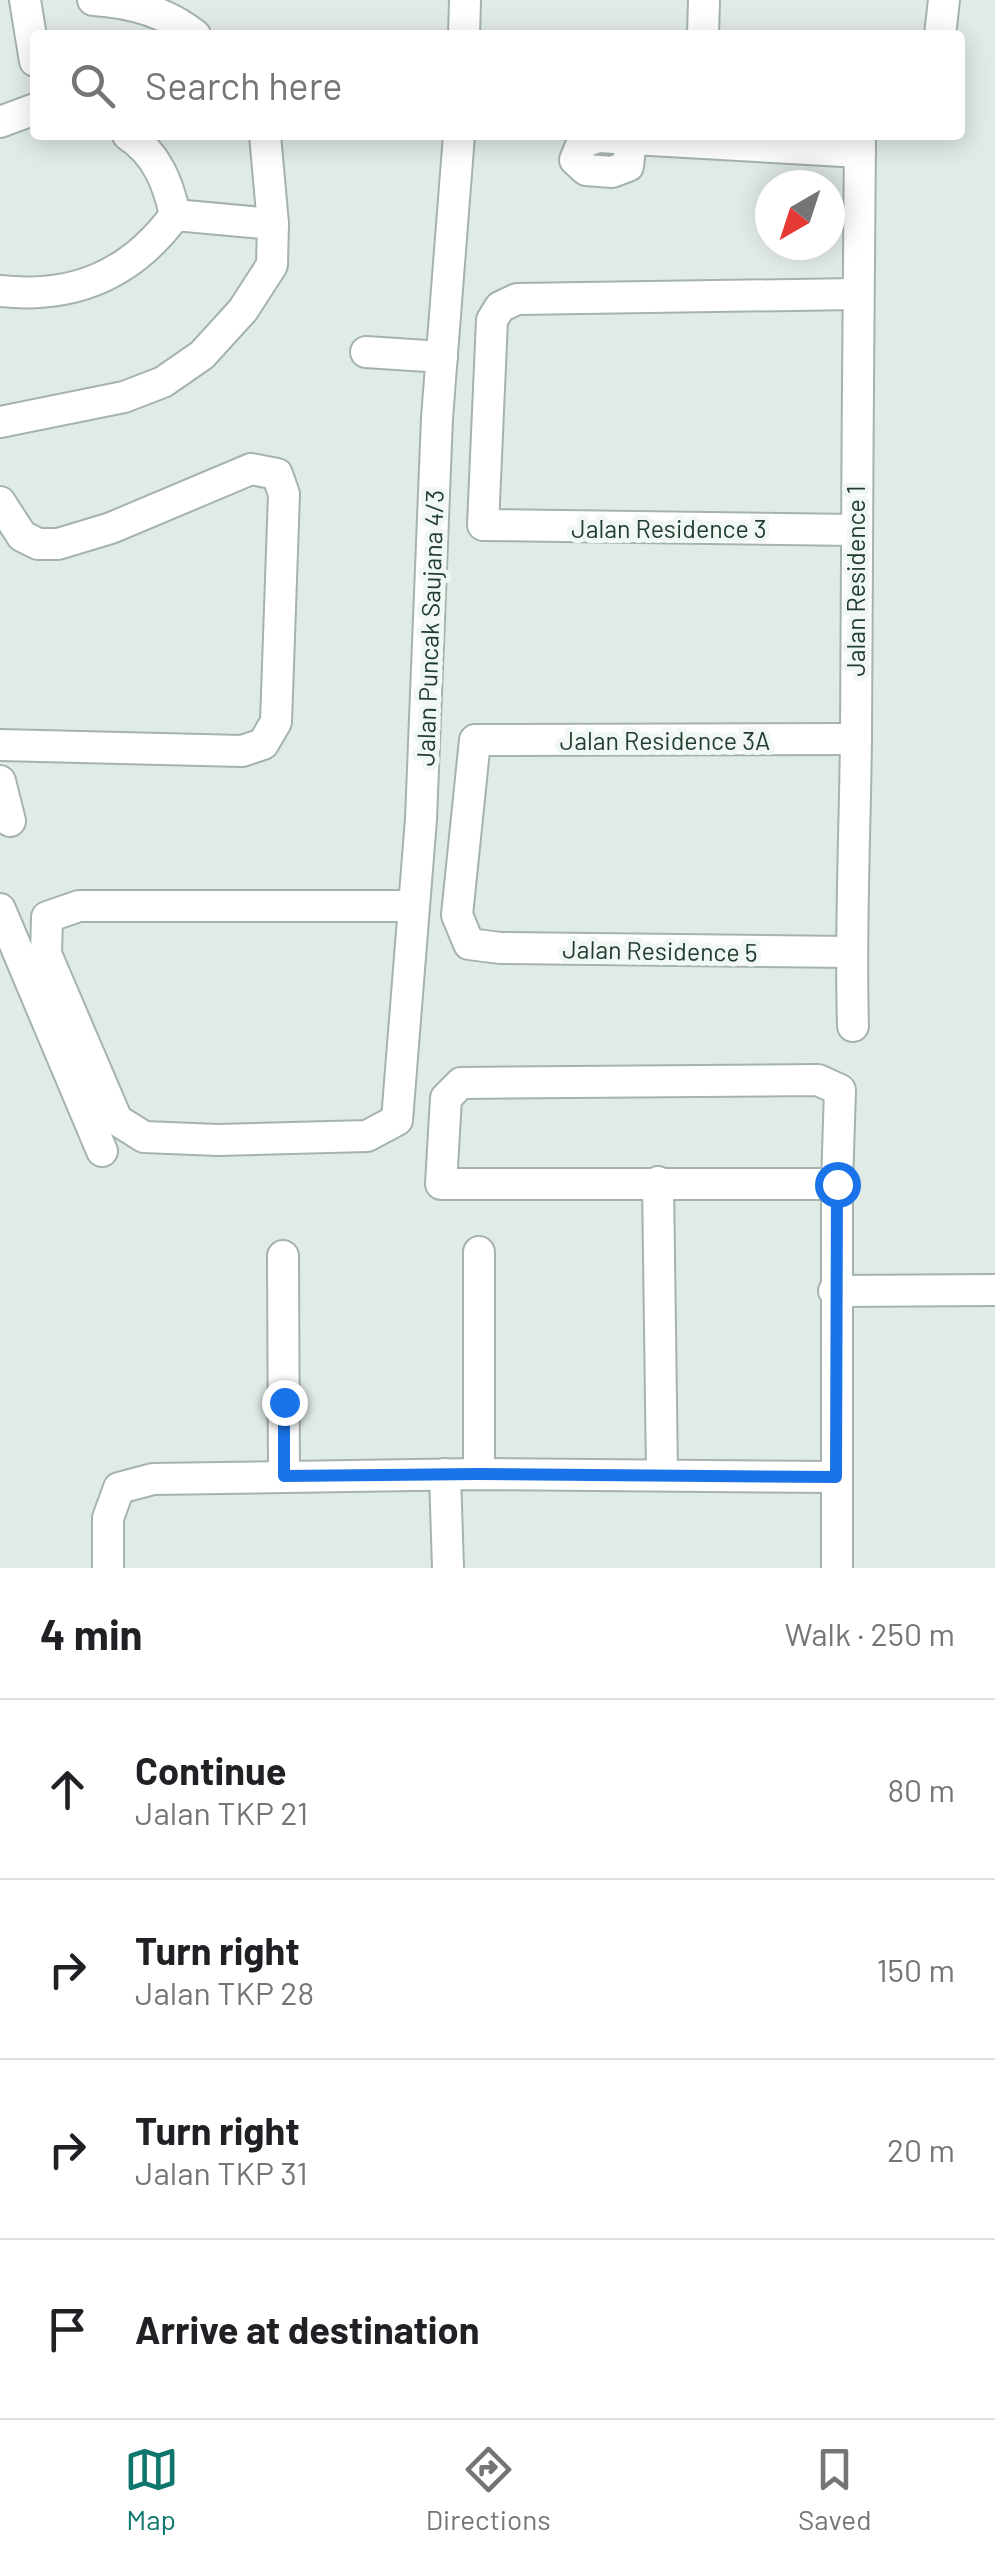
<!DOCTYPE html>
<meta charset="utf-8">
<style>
body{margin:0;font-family:Barlow,sans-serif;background:#f2f2f2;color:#202124}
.compass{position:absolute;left:755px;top:170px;width:90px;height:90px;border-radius:50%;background:#fff;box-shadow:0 5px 25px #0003;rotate:219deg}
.stop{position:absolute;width:30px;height:30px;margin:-22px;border:8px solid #1a73e8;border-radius:50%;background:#fff}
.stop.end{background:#1a73e8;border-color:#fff;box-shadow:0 2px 10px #0008}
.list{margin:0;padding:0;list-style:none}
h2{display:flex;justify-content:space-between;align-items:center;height:130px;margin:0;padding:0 40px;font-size:42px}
h2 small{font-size:32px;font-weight:400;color:#757577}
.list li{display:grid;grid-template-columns:65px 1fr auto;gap:30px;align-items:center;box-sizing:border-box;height:180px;padding:0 40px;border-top:2px solid #e0e0e0}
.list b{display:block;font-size:38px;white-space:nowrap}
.list p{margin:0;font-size:32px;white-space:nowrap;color:#757577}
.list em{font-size:32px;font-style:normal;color:#757577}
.icon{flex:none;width:55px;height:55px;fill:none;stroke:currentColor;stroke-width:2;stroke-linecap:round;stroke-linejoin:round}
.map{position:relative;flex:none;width:995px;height:1568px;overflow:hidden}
.search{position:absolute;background:#fff;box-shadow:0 5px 25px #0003;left:30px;right:30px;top:30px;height:110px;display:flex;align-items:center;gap:25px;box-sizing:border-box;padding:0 35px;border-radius:10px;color:#757577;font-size:38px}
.sheet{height:850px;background:#fff}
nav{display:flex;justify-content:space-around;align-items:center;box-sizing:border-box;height:140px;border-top:2px solid #e0e0e0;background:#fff;font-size:28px;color:#757577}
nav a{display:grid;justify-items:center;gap:5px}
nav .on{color:#0f766e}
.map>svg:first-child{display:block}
</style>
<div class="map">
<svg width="995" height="1568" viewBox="0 0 995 1568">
<rect width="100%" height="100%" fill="#e1ebe5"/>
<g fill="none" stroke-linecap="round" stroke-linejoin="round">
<g stroke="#a4b3ab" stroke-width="34">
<g id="minor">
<path d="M25 0 35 61"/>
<path d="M93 0C129 2 166 12 195 35"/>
<path d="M464 35 465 0"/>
<path d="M703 35 704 0"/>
<path d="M940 35 944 0"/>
<path d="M0 122 35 109"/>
<path d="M631 139 628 166 612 172 586 170 575 160 582 143 598 137 860 152"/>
<path d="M175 215 273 224"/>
<path d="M0 291C74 299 131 275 175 215 168 183 157 154 128 135"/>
<path d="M366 352 442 357"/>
<path d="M0 422 124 397 163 382 202 355 243 310 272 265 273 224 265 135"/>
<path d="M0 502 22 536 38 544H58L111 528 251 469 277 474 284 494 276 722 263 744 242 751 0 745"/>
<path d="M855 530 483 525 492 320 500 307 517 299 857 294"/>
<path d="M0 781 10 821"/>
<path d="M414 906H79L47 917 46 954 117 1120 144 1137 218 1140 367 1136 397 1120 421 819 437 418 459 135"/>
<path d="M0 909 102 1151"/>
<path d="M851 952 500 948 469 944 457 915 475 740 856 739"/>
<path d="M853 1026C850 930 855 834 856 737 857 536 858 336 860 135"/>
<path d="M818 1080 840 1090 837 1184H441L446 1098 461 1083Z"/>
<path d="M658 1182 662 1475"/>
<path d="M283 1256 284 1476"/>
<path d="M834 1291 995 1290"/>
<path d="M445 1474 448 1568"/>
<path d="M479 1474V1252"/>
<path d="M108 1568V1518L119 1488 153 1479 479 1474 836 1477"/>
<path d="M837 1568V1184"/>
</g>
</g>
<use href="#minor" stroke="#fff" stroke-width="30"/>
</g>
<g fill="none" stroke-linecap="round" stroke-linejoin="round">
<path stroke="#1a73e8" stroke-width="12" d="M284 1402V1476L479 1474 836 1477 837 1184"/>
</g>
<g text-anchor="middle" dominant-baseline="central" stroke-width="10" stroke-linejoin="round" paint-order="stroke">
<g font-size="25" fill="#213c30" stroke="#f1f8f3">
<text x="669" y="528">Jalan Residence 3</text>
<text transform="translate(855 581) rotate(-90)">Jalan Residence 1</text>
<text transform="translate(429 628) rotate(-88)">Jalan Puncak Saujana 4/3</text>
<text x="665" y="740">Jalan Residence 3A</text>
<text transform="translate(660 950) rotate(1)">Jalan Residence 5</text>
</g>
</g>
</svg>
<svg class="compass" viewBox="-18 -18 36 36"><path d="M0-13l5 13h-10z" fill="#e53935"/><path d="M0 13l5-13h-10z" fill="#757577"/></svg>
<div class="stop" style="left:837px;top:1184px"></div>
<div class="stop end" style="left:284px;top:1402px"></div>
<div class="search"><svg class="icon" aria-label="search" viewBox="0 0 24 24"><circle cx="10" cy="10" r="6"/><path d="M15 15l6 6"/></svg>Search here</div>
</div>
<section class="sheet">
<h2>4 min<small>Walk · 250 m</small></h2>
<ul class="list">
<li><svg class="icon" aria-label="ahead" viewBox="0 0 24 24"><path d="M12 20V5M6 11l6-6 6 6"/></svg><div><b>Continue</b><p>Jalan TKP 21</p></div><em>80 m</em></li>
<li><svg class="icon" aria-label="right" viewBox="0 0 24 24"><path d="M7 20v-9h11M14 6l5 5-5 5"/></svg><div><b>Turn right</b><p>Jalan TKP 28</p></div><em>150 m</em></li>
<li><svg class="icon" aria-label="right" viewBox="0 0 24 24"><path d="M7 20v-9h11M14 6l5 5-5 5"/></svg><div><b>Turn right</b><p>Jalan TKP 31</p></div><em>20 m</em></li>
<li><svg class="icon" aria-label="arrive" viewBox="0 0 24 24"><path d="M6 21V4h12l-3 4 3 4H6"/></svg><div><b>Arrive at destination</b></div></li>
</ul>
</section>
<nav>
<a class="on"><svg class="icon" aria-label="map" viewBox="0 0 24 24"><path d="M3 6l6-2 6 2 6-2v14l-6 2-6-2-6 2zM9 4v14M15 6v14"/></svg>Map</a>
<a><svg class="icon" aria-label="directions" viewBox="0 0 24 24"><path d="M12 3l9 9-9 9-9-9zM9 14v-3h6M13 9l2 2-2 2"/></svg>Directions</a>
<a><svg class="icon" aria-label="saved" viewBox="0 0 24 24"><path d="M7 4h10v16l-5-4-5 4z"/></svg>Saved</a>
</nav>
